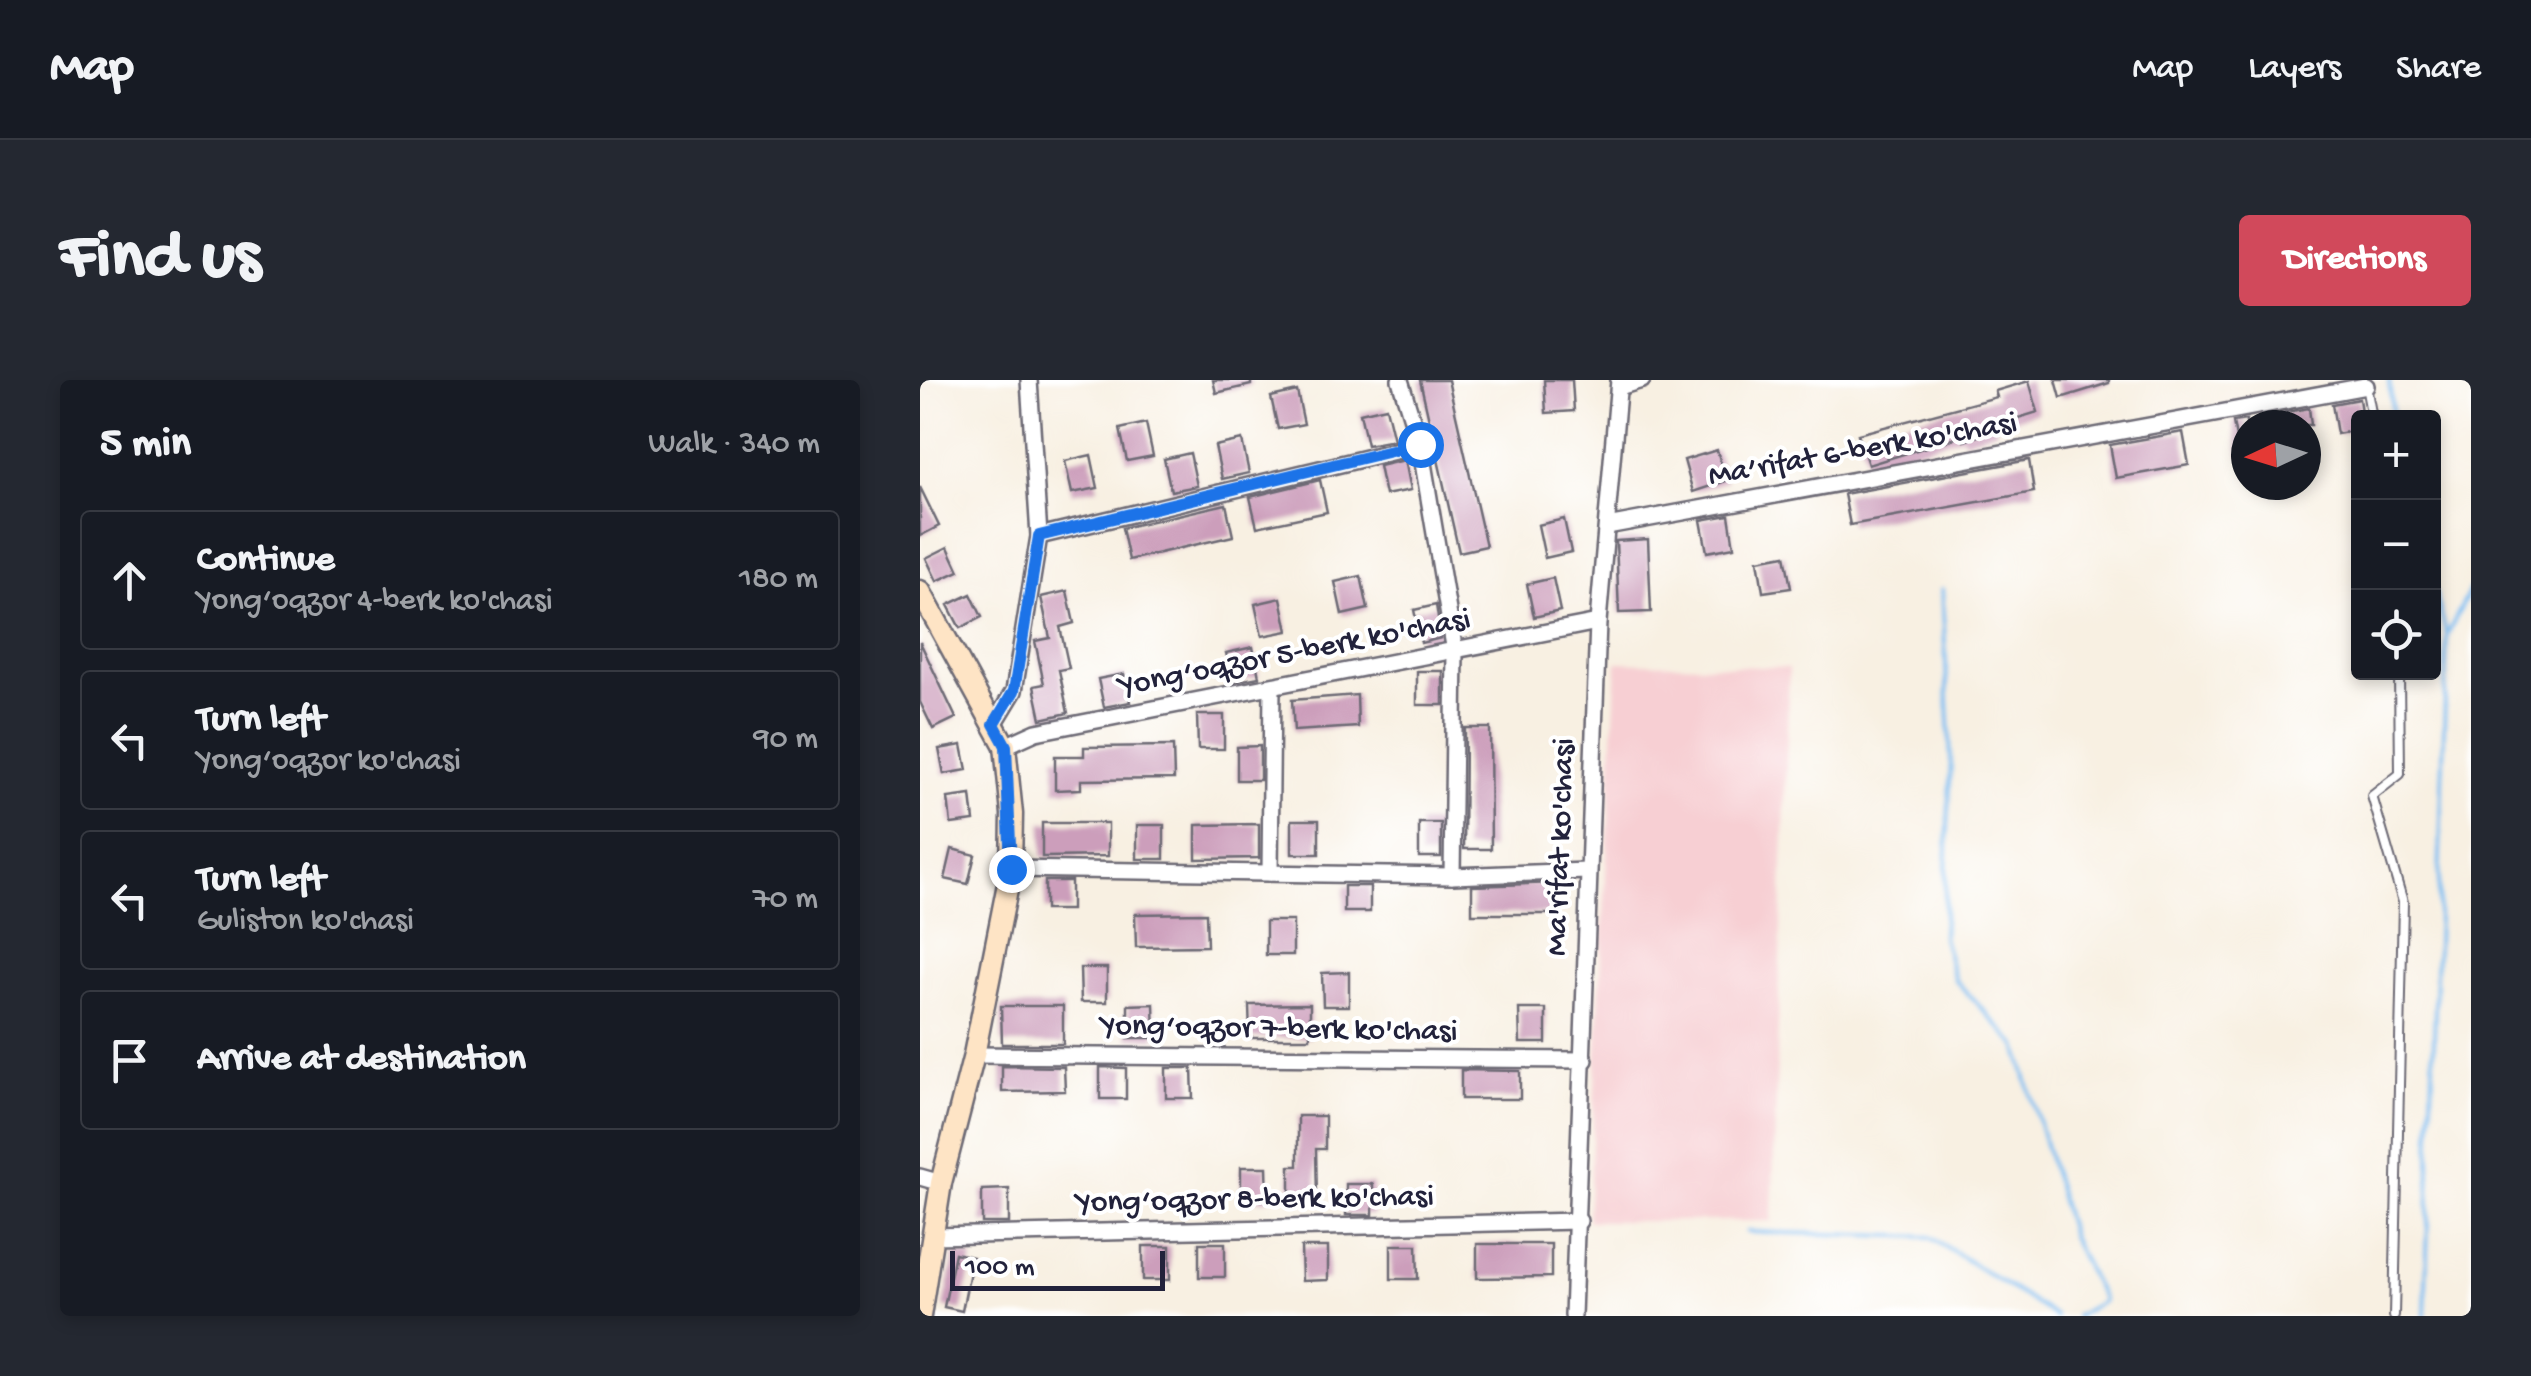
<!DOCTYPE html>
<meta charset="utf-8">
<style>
body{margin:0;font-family:"Gochi Hand",sans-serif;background:#242831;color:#f1f3f6}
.controls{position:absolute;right:30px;top:30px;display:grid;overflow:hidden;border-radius:10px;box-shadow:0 5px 15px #0003}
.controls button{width:90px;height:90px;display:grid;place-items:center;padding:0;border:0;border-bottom:2px solid #363941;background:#171b24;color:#f1f3f6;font:50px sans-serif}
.compass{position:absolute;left:1311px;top:30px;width:90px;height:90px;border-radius:50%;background:#171b24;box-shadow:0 5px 15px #0003;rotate:266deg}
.scale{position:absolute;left:30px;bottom:25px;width:215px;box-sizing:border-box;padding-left:10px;border:5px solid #22223b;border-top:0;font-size:28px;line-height:35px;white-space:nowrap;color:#22223b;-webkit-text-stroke:8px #fff;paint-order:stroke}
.stop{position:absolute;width:30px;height:30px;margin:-22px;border:8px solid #1a73e8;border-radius:50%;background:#fff}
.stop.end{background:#1a73e8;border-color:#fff;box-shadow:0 2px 10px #0008}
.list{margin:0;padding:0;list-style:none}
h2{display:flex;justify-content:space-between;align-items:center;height:130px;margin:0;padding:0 40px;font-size:42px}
h2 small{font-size:32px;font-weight:400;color:#9ea1a6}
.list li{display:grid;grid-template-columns:65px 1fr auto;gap:30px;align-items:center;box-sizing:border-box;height:140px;margin:0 20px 20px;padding:0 20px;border:2px solid #363941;border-radius:10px}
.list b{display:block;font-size:38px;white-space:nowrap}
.list p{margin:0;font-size:32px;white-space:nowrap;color:#9ea1a6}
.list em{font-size:32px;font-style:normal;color:#9ea1a6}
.icon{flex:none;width:55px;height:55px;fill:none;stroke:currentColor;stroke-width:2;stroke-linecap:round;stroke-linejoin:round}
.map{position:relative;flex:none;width:1551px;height:936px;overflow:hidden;border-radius:10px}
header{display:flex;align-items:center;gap:60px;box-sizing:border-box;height:140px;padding:0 50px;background:#171b24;border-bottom:2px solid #363941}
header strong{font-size:48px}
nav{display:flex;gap:55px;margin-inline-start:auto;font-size:35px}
.intro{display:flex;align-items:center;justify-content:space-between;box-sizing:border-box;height:240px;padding:0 60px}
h1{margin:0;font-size:70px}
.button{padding:25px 45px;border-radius:10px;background:#d1495b;color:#fff;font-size:35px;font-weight:700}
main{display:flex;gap:60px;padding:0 60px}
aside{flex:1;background:#171b24;border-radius:10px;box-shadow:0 5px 15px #0003}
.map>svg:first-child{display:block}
</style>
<header>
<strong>Map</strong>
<nav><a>Map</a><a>Layers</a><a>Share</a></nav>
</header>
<div class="intro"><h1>Find us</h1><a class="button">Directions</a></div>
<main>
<aside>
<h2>5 min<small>Walk · 340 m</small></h2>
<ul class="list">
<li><svg class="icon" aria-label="ahead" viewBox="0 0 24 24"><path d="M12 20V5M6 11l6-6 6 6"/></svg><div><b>Continue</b><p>Yong‘oqzor 4-berk ko'chasi</p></div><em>180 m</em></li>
<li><svg class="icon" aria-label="left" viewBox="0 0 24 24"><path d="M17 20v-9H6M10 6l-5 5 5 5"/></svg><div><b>Turn left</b><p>Yong‘oqzor ko'chasi</p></div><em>90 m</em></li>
<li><svg class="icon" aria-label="left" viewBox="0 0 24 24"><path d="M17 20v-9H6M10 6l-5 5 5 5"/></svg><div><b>Turn left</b><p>Guliston ko'chasi</p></div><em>70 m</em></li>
<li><svg class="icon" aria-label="arrive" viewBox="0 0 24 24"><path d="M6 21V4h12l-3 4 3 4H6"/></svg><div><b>Arrive at destination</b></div></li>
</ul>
</aside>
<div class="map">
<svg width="1551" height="936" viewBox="0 0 1551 936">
<rect width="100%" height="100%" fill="#fff"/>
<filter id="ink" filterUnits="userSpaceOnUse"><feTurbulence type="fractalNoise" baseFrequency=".01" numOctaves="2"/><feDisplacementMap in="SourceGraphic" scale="20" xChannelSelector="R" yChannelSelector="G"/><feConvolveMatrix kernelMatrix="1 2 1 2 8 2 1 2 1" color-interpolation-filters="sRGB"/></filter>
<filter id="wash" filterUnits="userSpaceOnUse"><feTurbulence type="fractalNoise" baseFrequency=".0048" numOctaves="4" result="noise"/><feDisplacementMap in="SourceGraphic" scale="40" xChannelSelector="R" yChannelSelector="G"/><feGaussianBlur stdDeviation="2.25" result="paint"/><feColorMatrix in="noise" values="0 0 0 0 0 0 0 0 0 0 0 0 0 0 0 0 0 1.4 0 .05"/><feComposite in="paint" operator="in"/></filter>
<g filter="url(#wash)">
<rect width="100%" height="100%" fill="#f8f0e2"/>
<path fill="#f7cfd3" d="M697 282 869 288 852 841H668Z"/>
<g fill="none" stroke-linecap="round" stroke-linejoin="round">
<g stroke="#7cbef2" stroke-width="4">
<path d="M1469 0 1473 38"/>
<path d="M1022 209 1031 379 1023 558 1035 600 1097 666 1151 856 1183 921 1156 936"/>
<path d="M1528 253 1551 208"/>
<path d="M827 852 1010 857 1135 936"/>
<path d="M1505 936 1527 255 1514 209"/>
</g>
</g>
<g id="blocks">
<g fill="#cc9ebb">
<path d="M293 0H331V5L296 13Z"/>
<path d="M500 0H528L566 166 539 172Z"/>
<path d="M624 0H652L654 31 626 33Z"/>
<path d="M1136 0H1189V3L1141 18Z"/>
<path d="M1109 1 1118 32 1075 45 1077 50 1044 61 1042 56 948 85 938 54 1077 17 1075 11Z"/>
<path d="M377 11 384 44 358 49 351 17Z"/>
<path d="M1439 19 1442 38H1438V50L1417 54 1412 24Z"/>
<path d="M466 27 474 60 447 65 440 33Z"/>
<path d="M1389 28 1391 45H1364L1361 33Z"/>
<path d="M1326 40V79H1320L1313 42Z"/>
<path d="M226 43 233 76 207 81 200 49Z"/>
<path d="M1263 52 1269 85 1196 98 1190 65Z"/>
<path d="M322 60 329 93 302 99 295 66Z"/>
<path d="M797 70 806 101 773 112 764 80Z"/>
<path d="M270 73 277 106 251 111 244 79Z"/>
<path d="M171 75 178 108 152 113 145 81Z"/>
<path d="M485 80 491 110 465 115 459 86Z"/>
<path d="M1109 80 1114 112 930 145 924 114Z"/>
<path d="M400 100 407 132 337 147 330 117Z"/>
<path d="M0 107 19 146 0 156Z"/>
<path d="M306 124 313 156 209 180 202 148Z"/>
<path d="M809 135 814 167 787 172 781 140Z"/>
<path d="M644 139 651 172 625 178 618 145Z"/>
<path d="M728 159 731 232 699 233 696 161Z"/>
<path d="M28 167 39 191 17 201 6 178Z"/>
<path d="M865 175 871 208 843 212 838 180Z"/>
<path d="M441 196 448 229 422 235 415 202Z"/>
<path d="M633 198 640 231 614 237 607 204Z"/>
<path d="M147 211 154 243 140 247 149 288 139 290 148 333 121 339 114 306 124 304 115 261 130 258 121 217Z"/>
<path d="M51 214 62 237 40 248 28 225Z"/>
<path d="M361 218 368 251 342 256 335 224Z"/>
<path d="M516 225 521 258 501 263 494 230Z"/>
<path d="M0 262 36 338 13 349 0 322Z"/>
<path d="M333 267 339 297 313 302 306 273Z"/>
<rect x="497" y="291" width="26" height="34"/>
<path d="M204 294 210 322 184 327 178 299Z"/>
<path d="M437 315 438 347 374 351 372 320Z"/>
<path d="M277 335H304V369H278Z"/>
<path d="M545 348H570L571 469H544Z"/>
<path d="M42 365 47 390 24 394 19 369Z"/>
<path d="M253 366 254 399 161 400V409L135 410V376H164V367Z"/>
<path d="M340 366V400H317V367Z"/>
<path d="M51 415 54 441 31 444 28 418Z"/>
<rect x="372" y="440" width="27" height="34"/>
<path d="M122 443H188V476L122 477Z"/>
<rect x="499" y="443" width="22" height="34"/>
<path d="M339 444V478L276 479V445Z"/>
<rect x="217" y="445" width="27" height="34"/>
<path d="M32 469 55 475 48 504 25 499Z"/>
<rect x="125" y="501" width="26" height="29"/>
<path d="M637 503V534H552V506Z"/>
<rect x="424" y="506" width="26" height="26"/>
<path d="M286 533 287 566 216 567 215 534Z"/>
<rect x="346" y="541" width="27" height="34"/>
<path d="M160 588H187V622H161Z"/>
<path d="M429 592V626H403L402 593Z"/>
<path d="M234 624 235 658H208V625Z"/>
<path d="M390 624V658H330L329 625Z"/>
<path d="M81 626H143V664H82Z"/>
<path d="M599 629H626V663H600Z"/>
<path d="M82 686 144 687 145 711 82 712Z"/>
<path d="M180 687 206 688V719H180Z"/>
<path d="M246 688H272L273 718H246Z"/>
<path d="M541 690 600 691V719H541Z"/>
<path d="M378 736H405V769H396L397 819 370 820V786H378Z"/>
<path d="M321 787H347L348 820H321Z"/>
<rect x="426" y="804" width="27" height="31"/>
<path d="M89 809V843H62V810Z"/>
<rect x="279" y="863" width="26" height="34"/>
<path d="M557 864H631V897L557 898Z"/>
<path d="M471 865H497L498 899H471Z"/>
<rect x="223" y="866" width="27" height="34"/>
<path d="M381 867H408V900L382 901Z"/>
<path d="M35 873 53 877 42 931 24 927Z"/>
</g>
</g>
</g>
<g filter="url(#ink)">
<use href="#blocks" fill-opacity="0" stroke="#6d6a75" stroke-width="2.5"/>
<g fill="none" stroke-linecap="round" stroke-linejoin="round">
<g stroke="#6d6a75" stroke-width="12">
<g id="service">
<path d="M1446 6 1452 38"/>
<path d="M1474 936 1483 522 1452 416 1480 394 1479 292"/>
</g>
</g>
<g stroke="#6d6a75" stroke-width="20">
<g id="minor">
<path d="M480 0 500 65 535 272 532 496"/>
<path d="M699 7 722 0"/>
<path d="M687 146 1446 6"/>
<path d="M119 156 500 65"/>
<path d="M74 344 94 311 119 156 109 0"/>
<path d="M85 366 116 352 678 242"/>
<path d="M91 489 532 496 667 491"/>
<path d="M350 493 352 307"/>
<path d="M54 675 665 680"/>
<path d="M0 797 21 803"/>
<path d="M13 856 659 841"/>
<path d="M653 936 678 242 699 0"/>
</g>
</g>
<g stroke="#6d6a75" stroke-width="25">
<path id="secondary" d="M0 211 85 366 92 434 91 489 54 675 21 803 0 936"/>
</g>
<use href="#service" stroke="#fff" stroke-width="8"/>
<use href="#minor" stroke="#fff" stroke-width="15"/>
<use href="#secondary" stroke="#fee4c5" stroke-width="20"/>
</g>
</g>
<g fill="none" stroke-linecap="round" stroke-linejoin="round" filter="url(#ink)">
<path stroke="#1a73e8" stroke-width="12" d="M91 489 86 366 74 344 94 311 119 156 500 64"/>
</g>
<g text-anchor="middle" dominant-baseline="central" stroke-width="8" stroke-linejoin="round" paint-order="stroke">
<g font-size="32" fill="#22223b" stroke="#fff">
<text transform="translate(943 71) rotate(-10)">Ma’rifat 6-berk ko'chasi</text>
<text transform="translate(375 274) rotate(-11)">Yong‘oqzor 5-berk ko'chasi</text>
<text transform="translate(642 467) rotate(-88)">Ma'rifat ko'chasi</text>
<text transform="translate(359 650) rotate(1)">Yong‘oqzor 7-berk ko'chasi</text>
<text transform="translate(335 821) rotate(-1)">Yong‘oqzor 8-berk ko'chasi</text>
</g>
</g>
</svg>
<div class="controls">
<button>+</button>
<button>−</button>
<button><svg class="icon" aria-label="locate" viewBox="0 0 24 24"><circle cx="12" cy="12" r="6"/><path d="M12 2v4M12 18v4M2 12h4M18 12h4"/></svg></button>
</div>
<svg class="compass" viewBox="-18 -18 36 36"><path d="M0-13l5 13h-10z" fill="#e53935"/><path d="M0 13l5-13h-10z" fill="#9ea1a6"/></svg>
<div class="scale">100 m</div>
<div class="stop" style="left:500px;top:64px"></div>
<div class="stop end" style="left:91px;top:489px"></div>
</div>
</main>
